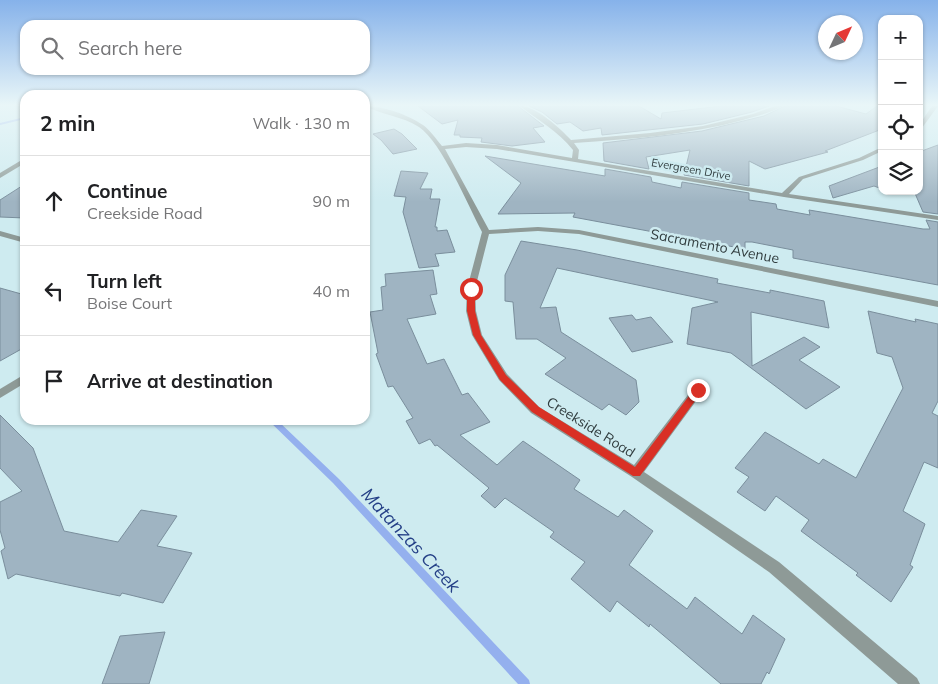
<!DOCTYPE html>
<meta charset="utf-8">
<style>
body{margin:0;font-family:Mulish,sans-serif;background:#f6f6f6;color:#202124}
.controls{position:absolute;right:15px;top:15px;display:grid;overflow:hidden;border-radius:10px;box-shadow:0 1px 4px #0004}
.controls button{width:45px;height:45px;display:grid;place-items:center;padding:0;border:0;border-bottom:1px solid #e0e0e0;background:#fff;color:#202124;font:25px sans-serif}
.compass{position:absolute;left:818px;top:15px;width:45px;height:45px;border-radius:50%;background:#fff;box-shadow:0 1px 4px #0004;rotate:46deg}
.stop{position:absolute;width:15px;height:15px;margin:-11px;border:4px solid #d93025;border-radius:50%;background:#fff}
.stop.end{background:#d93025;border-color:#fff;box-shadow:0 1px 5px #0008}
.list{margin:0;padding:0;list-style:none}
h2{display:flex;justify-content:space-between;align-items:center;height:65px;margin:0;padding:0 20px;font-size:21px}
h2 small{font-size:16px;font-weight:400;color:#757577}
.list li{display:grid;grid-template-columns:32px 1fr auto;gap:15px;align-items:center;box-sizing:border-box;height:90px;padding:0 20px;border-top:1px solid #e0e0e0}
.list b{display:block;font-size:19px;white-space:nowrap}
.list p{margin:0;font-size:16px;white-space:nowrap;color:#757577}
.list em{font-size:16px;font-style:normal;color:#757577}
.icon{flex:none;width:28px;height:28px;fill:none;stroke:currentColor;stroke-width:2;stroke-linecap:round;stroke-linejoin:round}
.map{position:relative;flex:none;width:938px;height:684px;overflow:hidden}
.search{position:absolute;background:#fff;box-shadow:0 1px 4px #0004;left:20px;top:20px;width:350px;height:55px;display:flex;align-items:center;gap:12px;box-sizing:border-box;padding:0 18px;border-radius:15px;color:#757577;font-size:19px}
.panel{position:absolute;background:#fff;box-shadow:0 1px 4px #0004;left:20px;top:90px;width:350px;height:335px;border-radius:15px}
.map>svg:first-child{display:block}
</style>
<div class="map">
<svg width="938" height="684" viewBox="0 0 938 684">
<rect width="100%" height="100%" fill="#ceebf0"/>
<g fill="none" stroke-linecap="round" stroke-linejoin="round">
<g fill="#94b0ee" fill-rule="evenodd">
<path d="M25 117V119L0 125V123Z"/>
<path d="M268 420H277L339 479 529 680 530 684H518L333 483Z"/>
</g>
</g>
<g fill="#9fb4c2" stroke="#7a8e9c">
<path d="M418 106H518L544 126 533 128 545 142 512 146 481 142 482 138 460 137V135H454L458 120 442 124Z"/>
<path d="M529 106H639L661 119 662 113 721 106H769L752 112 703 124 602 135 601 128 583 131 570 122 557 124 542 112Z"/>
<path d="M785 106H836L866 114 877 106H882V129L825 151 828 152 765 169 749 161V186L684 175 690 150 646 157 649 169 604 161 603 143 702 131 764 116Z"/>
<path d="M394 129 402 134 417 149 393 154 381 140 373 134Z"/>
<path d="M938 145V214L923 212 914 191H919V152Z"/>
<path d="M485 156 605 176V169L651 177 652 182 681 188 682 182 749 193V200L776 204 777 209 810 215 809 210 923 229H930L926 220 938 222V285L793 258V250L752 242H745V249L573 217 575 213 498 214 521 183Z"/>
<path d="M882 166V189L874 186 833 198 829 186Z"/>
<path d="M401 171 428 173 420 189H432L430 199H440L435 227H437V231L447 230 455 252 435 254 439 266 419 268 403 212 406 197 394 196Z"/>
<path d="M25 184V218L0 217V200Z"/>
<path d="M521 241 577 250 718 279 717 283 770 293V290L824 301 829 328 751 312 752 366 804 337 820 347 799 360 840 387 806 409 731 353 687 344 692 308 718 302 557 268 540 308 556 307 561 332 636 380 639 402 626 415 609 404 602 410 545 374 566 358 537 339H516L513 302 505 301V275Z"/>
<path d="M433 270 437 294 430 295 436 314 407 319 427 364 444 359 462 395 468 393 490 422 460 435 497 465 523 441 580 480 574 489 618 517 624 510 653 531 629 565 687 609 695 597 742 634 753 615 785 639 769 674 767 672 761 684H721L650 624 649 627 617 601 610 612 571 579 585 562 550 537 554 532 505 498 495 508 481 496 489 488 437 445 435 446 430 439 419 444 406 421 413 418 393 386 388 387 376 354 378 353 370 312 383 310 381 287 386 286 385 274Z"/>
<path d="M0 288 25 295V347L0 361Z"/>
<path d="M868 311 916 322 915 319 938 324V401L932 413 938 416V468L924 462 903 511 925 524 910 565 913 567 891 602 856 575 858 573 801 531 809 520 776 496 765 511 737 492 749 477 735 468 765 432 819 464 823 459 856 478 903 388 892 357 877 353Z"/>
<path d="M632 315 636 320 651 317 673 342 632 352 609 318Z"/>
<path d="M0 415 33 448 64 531 118 542 141 510 177 516 157 546 192 553 163 603 122 593 120 596 16 574 8 579 1 551 5 548 0 530V502L22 491 0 468Z"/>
<path d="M165 632 149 684H102L120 636Z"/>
</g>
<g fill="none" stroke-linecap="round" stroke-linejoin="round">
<g fill="#8e9a97" fill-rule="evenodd">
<path d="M365 106C384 106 408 115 423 125 430 130 436 139 442 146L466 143 497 145 572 158 573 150C558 131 539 121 520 106 536 106 561 129 571 140L650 133 703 126 753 114 775 106H783C771 113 756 116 743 120 688 135 631 139 574 143L579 150 578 159 782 193 799 177 859 158 882 147V151L863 160 803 179 789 194 938 216V220L784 197 497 149 466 147 445 149 489 230 538 227 579 230 938 301V307L579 234 538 231 489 234 475 289 476 311 482 335 507 374 539 407 634 465 694 387H702L703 390 702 393 644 472 779 562 917 678 920 684H898L769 572 632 477 531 413 499 380 472 335 466 311 467 289 482 232C468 205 442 143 419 127 402 116 382 115 365 106Z"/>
<path d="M932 106H938L919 132V125Z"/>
<path d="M25 158V163L0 178V173Z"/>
<path d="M0 231 25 238V243L0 236Z"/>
<path d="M25 374V383L0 398V389Z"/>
</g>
</g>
<linearGradient id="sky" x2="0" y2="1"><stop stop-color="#86b2ea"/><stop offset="0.52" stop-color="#e9f6f8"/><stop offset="1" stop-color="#e9f6f8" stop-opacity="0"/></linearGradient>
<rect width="938" height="202" fill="url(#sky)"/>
<path fill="#d93025" d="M471 287 475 289V311L481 335 506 375 539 407 635 467 695 388 698 387 703 390 640 476H633L532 412 500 380 473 335 467 311V289Z"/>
<g text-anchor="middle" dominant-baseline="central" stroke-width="5" stroke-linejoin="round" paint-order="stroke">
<g font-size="11" fill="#303c3e" stroke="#ceebf0">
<text transform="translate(691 169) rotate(10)">Evergreen Drive</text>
</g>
<g font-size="14" fill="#303c3e" stroke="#ceebf0">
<text transform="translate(715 246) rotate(11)">Sacramento Avenue</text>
<text transform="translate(591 427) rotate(32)">Creekside Road</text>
</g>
<g font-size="18" font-style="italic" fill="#254087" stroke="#ceebf0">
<text transform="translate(411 540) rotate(47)">Matanzas Creek</text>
</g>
</g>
</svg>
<div class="controls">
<button>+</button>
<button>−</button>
<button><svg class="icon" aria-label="locate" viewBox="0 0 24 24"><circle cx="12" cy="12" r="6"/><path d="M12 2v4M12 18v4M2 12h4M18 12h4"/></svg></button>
<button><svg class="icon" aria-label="layers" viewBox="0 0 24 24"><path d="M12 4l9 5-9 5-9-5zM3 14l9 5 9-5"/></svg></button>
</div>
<svg class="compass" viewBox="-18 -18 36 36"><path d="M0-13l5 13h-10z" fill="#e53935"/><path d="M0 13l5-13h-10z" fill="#757577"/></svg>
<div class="stop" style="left:471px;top:289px"></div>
<div class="stop end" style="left:698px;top:390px"></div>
<div class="search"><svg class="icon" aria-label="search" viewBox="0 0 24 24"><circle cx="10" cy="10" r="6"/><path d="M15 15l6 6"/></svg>Search here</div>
<section class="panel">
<h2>2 min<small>Walk · 130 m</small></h2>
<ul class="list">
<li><svg class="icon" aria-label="ahead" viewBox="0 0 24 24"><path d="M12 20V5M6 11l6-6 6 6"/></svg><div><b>Continue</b><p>Creekside Road</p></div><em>90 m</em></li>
<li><svg class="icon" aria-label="left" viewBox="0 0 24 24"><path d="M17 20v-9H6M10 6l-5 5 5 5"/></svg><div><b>Turn left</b><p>Boise Court</p></div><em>40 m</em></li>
<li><svg class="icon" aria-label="arrive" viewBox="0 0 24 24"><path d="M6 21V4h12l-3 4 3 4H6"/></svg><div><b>Arrive at destination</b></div></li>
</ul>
</section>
</div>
